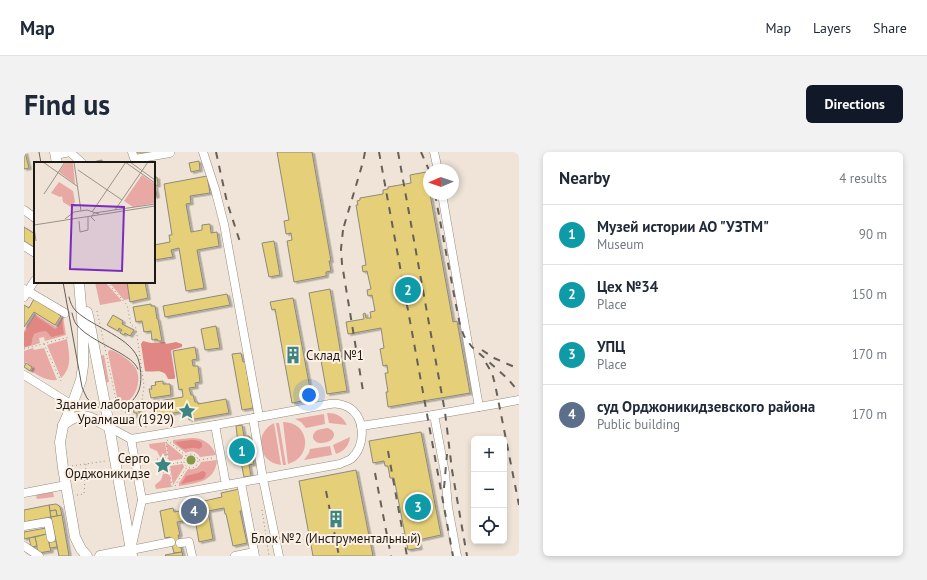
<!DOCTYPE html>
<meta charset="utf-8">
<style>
body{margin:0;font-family:"PT Sans",sans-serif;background:#f2f2f3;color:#1f2937}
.controls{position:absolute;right:12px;bottom:12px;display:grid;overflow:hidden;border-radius:6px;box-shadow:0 2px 6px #0003}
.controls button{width:36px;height:36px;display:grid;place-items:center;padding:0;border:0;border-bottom:1px solid #e0e1e3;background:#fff;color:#1f2937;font:20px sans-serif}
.compass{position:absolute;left:399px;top:12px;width:36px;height:36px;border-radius:50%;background:#fff;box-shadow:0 2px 6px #0003;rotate:268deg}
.you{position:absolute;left:285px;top:243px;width:14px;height:14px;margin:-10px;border:3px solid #fff;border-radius:50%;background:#1a73e8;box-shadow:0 0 0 6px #1a73e833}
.badge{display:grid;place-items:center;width:26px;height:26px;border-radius:50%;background:#111827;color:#fff;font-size:13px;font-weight:700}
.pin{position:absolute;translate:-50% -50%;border:2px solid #fff;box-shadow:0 1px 4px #0006}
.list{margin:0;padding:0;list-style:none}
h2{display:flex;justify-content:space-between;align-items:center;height:52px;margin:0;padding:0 16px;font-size:17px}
h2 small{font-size:13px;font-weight:400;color:#747a83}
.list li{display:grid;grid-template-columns:26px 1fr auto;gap:12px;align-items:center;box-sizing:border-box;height:60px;padding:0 16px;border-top:1px solid #e0e1e3}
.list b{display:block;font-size:15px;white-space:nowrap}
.list p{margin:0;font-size:13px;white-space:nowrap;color:#747a83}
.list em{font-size:13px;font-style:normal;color:#747a83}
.icon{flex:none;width:22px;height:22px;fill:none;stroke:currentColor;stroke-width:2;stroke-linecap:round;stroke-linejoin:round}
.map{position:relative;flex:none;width:495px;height:404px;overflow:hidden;border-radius:6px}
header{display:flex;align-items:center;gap:24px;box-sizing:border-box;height:56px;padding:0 20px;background:#fff;border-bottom:1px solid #e0e1e3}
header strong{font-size:19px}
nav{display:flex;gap:22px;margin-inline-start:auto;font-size:14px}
.intro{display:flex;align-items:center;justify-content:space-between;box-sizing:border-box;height:96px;padding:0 24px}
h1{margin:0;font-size:28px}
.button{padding:10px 18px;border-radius:6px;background:#111827;color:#fff;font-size:14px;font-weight:700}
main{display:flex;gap:24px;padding:0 24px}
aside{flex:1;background:#fff;border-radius:6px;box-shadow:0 2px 6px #0003}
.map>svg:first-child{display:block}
</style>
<header>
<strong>Map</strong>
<nav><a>Map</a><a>Layers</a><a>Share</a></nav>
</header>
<div class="intro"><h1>Find us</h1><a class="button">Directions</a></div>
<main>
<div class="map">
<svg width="495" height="404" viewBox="0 0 495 404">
<defs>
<filter id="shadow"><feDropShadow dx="2.5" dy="1.5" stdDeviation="0" flood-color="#0004"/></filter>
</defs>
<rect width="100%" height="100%" fill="#efe4d7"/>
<g fill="#e8a8a4">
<path d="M71 130H81L98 149 76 153Z"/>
<path d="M85 130H103L106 147 100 148Z"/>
<path d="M11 162 32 175 39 164 42 183 21 189 20 185 15 186 16 191 0 196V179Z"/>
<path d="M43 187C45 202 49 215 37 226L23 193Z"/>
<path d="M9 196 10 198 20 196 33 228C23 229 15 224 7 219L9 215 2 210 0 213V199Z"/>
<path d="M85 198C90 198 93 201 97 203 102 206 107 210 111 215 119 228 112 247 98 253L95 252 94 250 84 201Z"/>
<path d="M80 203 85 230H81L76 204Z"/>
<path d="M303 261C313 261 318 264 323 273L305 271Z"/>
<path d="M300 262 301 272 282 276 277 270 271 267Z"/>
<path d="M259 270C286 270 289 305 264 312Z"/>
<path d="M250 271 257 313C234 310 229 282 250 271Z"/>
<path d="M252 271H255L262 313H259Z"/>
<path d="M303 276C308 277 313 282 308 287 306 290 300 291 296 291 291 291 286 285 291 280 293 277 299 277 303 276Z"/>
<path d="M326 285C325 294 320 299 312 302L309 293Z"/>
<path d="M168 286C179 286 188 292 192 303L176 305C173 300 168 298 162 301L149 291V288Z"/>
<path d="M141 290 143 304 136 305 133 299 126 296 125 292Z"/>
<path d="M142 290 159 304 158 307 145 309Z"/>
<path d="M306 294 308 303 280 308 285 301 286 297Z"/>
<path d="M193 308C191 330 173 331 155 334V331L164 317C170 318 175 316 177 310Z"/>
<path d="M159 312 160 315 149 333 146 314Z"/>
<path d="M146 321 147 335 132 337 131 333 137 328 139 322Z"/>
<path d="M29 340 30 345 13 347 12 343Z"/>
</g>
<g fill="#e18783">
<path d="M12 164 31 177 33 176 38 168 40 182 28 185H27L24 181 22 179 15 180 10 182 8 187V190L7 193 0 195V181Z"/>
<path d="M119 189 127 191 141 190 142 192 152 190 158 192V195L148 198 147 199 151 224V226L150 227H144C143 225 142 222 140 221 135 217 126 221 121 219L117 192Z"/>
<path d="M167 288C171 288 175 288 178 291V295L175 297C168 295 164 297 160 297 157 296 153 292 151 290Z"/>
<path d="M178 319H179L182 321 181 325 179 327 157 332 162 324 174 321Z"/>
</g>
<circle fill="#869946" cx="167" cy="308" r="4.5"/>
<g fill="#e5cf78" stroke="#8d8a7c" filter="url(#shadow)">
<path d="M0 0H1L5 16 0 17Z"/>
<path d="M112 0H132L113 3Z"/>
<path d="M253 0H288L307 109H305L307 119 302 120V124L270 130 263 89 268 88 267 81 262 82 260 69 265 68Z"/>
<path d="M78 8V11H69V10Z"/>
<path d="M175 9 176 18 167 20 165 11Z"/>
<path d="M402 20 405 42H406L429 170 433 169 446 241 364 255 362 240H364L361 221H364L363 213 359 214 356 197 360 196 357 176 324 182 322 170 340 167 339 162 341 161 342 166H347L346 160 351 159 348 143 344 144 343 138 347 137 343 119 339 120 338 114 342 113 332 53H334L333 49 336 48V46L359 42V38L364 37V35L387 31 386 23Z"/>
<path d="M183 24 186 41 166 44 167 51 162 52 167 80 178 78V73L186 72 187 81 193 80 195 94 173 98 180 136 162 139 155 96 147 98 149 105 130 108V93L146 90 145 83H148L140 32Z"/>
<path d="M133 25 134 33 131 34 133 44 130 45V26Z"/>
<path d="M0 75 11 82V96L0 89Z"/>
<path d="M250 89 256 123 245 125 238 91Z"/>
<path d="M103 130H121L124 146 106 150Z"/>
<path d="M306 137 323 239 303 242 285 141Z"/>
<path d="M203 142 206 153 141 165 139 154Z"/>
<path d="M269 146 288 247 268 251 251 157 248 158 246 150Z"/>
<path d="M10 147 31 160 32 159 34 161V162L37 164 31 173 10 160 0 175V153L5 156Z"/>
<path d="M127 152V154H131L133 167H134L138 189H134L133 187 128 188 127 179 120 180 118 169 112 170 109 155Z"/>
<path d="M89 163 99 169 98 172 110 178 106 184 101 181 100 183 96 181 98 178 95 176 94 179 83 173Z"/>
<path d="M192 174 196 196 181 198 177 177Z"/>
<path d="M171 195 173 207 168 208 169 214H174L176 230 171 231 172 235 165 236 167 243H169L171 250H174V252L202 247 205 261 165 268 164 262 161 263 160 259 130 265 128 250 159 245 158 237 155 238 149 199Z"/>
<path d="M217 201 219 210 221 209 229 256 218 258 208 202Z"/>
<path d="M2 211 8 215 6 219 0 215Z"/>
<path d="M139 229V232H146L147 243 127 246 125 237H128L127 234 132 233 131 230Z"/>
<path d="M114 253 116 266H113V261H110L109 254Z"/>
<path d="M218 273 220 284H225L230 312 225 313 227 324 220 325 215 300 212 274Z"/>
<path d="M397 280 417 383 394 388 396 396 384 398 370 326H366L364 314H361L360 309 349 311 345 289Z"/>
<path d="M332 318 349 404H289L275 329Z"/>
<path d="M215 337 220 359H216L223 391 209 394 202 362H201L200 356 184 359 189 387 175 390 171 367 153 370 156 383H154L158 400 150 401 146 385 141 386 136 359 149 356 150 360 172 356 171 351 198 345 197 341Z"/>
<path d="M32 352 34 353 36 355 38 363 33 364 32 358 26 359 25 353Z"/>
<path d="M25 353 27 365 0 370V358Z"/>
<path d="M32 358 33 364 27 365 26 359Z"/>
<path d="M38 363 45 404H35L32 389 27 365Z"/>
<path d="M22 376 23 382 0 387V380Z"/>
<path d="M23 382 27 399 14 401 11 385Z"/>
<path d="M11 385 13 394 7 395 5 386Z"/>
<path d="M32 389 33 395 26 396 25 390Z"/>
<path d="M158 400 159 404H142L141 403Z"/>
</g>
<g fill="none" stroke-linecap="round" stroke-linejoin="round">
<g stroke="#968c80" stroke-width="9">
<g id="minor">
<path d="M108 0 110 6 111 7 146 1"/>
<path d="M179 0 191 37 200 72 235 265"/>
<path d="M410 0 414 18"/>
<path d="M31 3 46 0 58 11"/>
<path d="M418 42 455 255"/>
<path d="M0 58 11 66"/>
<path d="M0 94 11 101"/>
<path d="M0 137 41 161"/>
<path d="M0 145 11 128"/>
<path d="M0 223 48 253"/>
<path d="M410 263 421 321 424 355 433 404"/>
<path d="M229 266 239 327 255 404"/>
<path d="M191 273 306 252C312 251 318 252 324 255 342 265 342 294 327 307 324 309 320 310 316 312L202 333"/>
<path d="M337 274 403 264 495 248"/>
<path d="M85 275 107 287 191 273 202 333 118 348"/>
<path d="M107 287 118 348 107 398 147 390"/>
<path d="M217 331 231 404"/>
<path d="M0 341 42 333"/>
<path d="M0 374 24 370 27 386"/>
<path d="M156 391 165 390 168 404"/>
<path d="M0 394 15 404"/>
<path d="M211 404 230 400"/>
</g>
</g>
<g stroke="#968c80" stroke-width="11">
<g id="major">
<path d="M31 0 33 11"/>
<path d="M55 130 59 179V214L57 228 48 253 39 274 36 290 37 299 39 316 51 385 57 397 63 404"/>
<path d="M63 160 65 168 82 257 108 404"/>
<path d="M39 273C58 257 66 265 85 275"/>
<path d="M76 404 107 398"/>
</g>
</g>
<g stroke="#999188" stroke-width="1" stroke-dasharray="1 3" stroke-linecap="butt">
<path d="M83 130 103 153 107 173 112 176 120 234 118 249 120 254 122 277"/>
<path d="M73 159 94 257 111 264 118 277"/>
<path d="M20 192 37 229"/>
<path d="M0 197 45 185"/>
<path d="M143 288 162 304"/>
<path d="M142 290 148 336"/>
<circle cx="167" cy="309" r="7"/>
<path d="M133 307 143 306"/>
<path d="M175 308 189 306"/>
<path d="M145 312 160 310"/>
<path d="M48 314 82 309"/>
<path d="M135 321 145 319"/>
<path d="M151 334 163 315"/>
<path d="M53 343 60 342 62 312"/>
<path d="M238 358 245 404"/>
</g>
<use href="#minor" stroke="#fff" stroke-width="8"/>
<use href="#major" stroke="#fff" stroke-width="10"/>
<g stroke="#676059" stroke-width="1">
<path d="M15 0 17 11"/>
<path d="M39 130 58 235C59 238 61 242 63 246 77 265 107 260 115 238 118 229 117 219 115 210 110 186 68 175 52 159 48 155 46 150 45 145"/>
<path d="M48 161C49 165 50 169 52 172 61 184 84 194 96 201 104 206 110 209 114 217"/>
</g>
<g stroke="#676059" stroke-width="2" stroke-dasharray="7 7" stroke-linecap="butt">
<path d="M192 0 203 50 217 93"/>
<path d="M355 0 429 404"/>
<path d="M374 0 421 260 428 318 443 404"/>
<path d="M397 0 405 18"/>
<path d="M411 42 431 148 436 173 440 184 448 195 483 226 495 240"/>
<path d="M320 74 339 10 341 0"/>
<path d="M319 78 317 97 318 112 339 239"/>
<path d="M458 198 470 206 495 217"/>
<path d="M462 211 468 221 471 232 495 353"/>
<path d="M364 299 383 404"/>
<path d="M351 321 367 404"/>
<path d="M420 336 423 302"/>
<path d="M302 339 315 404"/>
</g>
</g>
<defs>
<g id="building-bare" transform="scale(1.38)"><path d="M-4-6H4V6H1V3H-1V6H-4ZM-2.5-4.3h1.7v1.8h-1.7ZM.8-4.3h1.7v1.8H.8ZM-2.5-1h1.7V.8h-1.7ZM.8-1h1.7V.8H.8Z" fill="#3d8583" stroke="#fcf1e4" stroke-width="2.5" paint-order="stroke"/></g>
<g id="sight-bare" transform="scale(1.38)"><path d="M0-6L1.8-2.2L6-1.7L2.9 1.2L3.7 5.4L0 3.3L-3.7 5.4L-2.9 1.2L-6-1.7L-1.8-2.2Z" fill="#3d8583" stroke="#fcf1e4" stroke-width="2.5" paint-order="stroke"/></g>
</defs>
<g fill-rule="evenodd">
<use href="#building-bare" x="269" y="203"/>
<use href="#sight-bare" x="163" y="259"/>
<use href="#sight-bare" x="139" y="313"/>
<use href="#building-bare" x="312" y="367"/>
</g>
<g text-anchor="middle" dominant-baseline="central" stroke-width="4" stroke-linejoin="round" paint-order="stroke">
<g font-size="13" fill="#1c1814" stroke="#fcf1e4" text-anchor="end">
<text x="282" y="203" text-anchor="start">Склад №1</text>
<text x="150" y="252">Здание лаборатории<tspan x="150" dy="15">Уралмаша (1929)</tspan></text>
<text x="126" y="306">Серго<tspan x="126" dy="15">Орджоникидзе</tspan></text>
<text x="312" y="386" text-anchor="middle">Блок №2 (Инструментальный)</text>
</g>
</g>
<g transform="translate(10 10)">
<rect width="121" height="121" fill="#efe4d7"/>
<path d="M32 0H39L41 22 25 10ZM108 13 121 22V41L99 45 90 39ZM25 20 39 29 41 40 37 45 29 40 28 34 26 35 17 31Z" fill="#e8a8a4"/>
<path fill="none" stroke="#9b9289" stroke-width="1" d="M9 0 43 24M40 0 47 49M91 0 121 21M96 0 121 18M44 8 88 38M10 32 31 0M81 48 114 0M58 50 92 0M31 57 40 50 53 48 65 52M45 59 46 70 54 68V55M61 59 57 55 60 51 121 42M0 63 121 44M0 65 2 79"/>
<path fill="#7b2cbf" fill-opacity="0.15" stroke="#7b2cbf" stroke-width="2" d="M38 43 90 45 88 109 36 107Z"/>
<rect width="121" height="121" fill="none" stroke="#1c1814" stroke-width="2"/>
</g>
</svg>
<div class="controls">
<button>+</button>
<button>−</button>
<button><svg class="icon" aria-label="locate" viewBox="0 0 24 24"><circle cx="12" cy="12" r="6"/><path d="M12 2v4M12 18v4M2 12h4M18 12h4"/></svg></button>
</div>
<svg class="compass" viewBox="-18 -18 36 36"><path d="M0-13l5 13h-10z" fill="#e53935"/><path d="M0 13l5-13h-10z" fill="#747a83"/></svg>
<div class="you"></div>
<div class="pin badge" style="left:218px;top:299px;background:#0f9aa8">1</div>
<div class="pin badge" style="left:384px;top:138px;background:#0f9aa8">2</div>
<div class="pin badge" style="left:394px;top:355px;background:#0f9aa8">3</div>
<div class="pin badge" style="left:170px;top:359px;background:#5c6f8a">4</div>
</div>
<aside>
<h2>Nearby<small>4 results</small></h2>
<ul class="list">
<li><span class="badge" style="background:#0f9aa8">1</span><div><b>Музей истории АО &quot;УЗТМ&quot;</b><p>Museum</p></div><em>90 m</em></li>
<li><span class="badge" style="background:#0f9aa8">2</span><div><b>Цех №34</b><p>Place</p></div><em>150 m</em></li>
<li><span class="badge" style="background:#0f9aa8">3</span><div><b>УПЦ</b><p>Place</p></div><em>170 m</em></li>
<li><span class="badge" style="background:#5c6f8a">4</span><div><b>суд Орджоникидзевского района</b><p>Public building</p></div><em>170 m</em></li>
</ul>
</aside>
</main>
